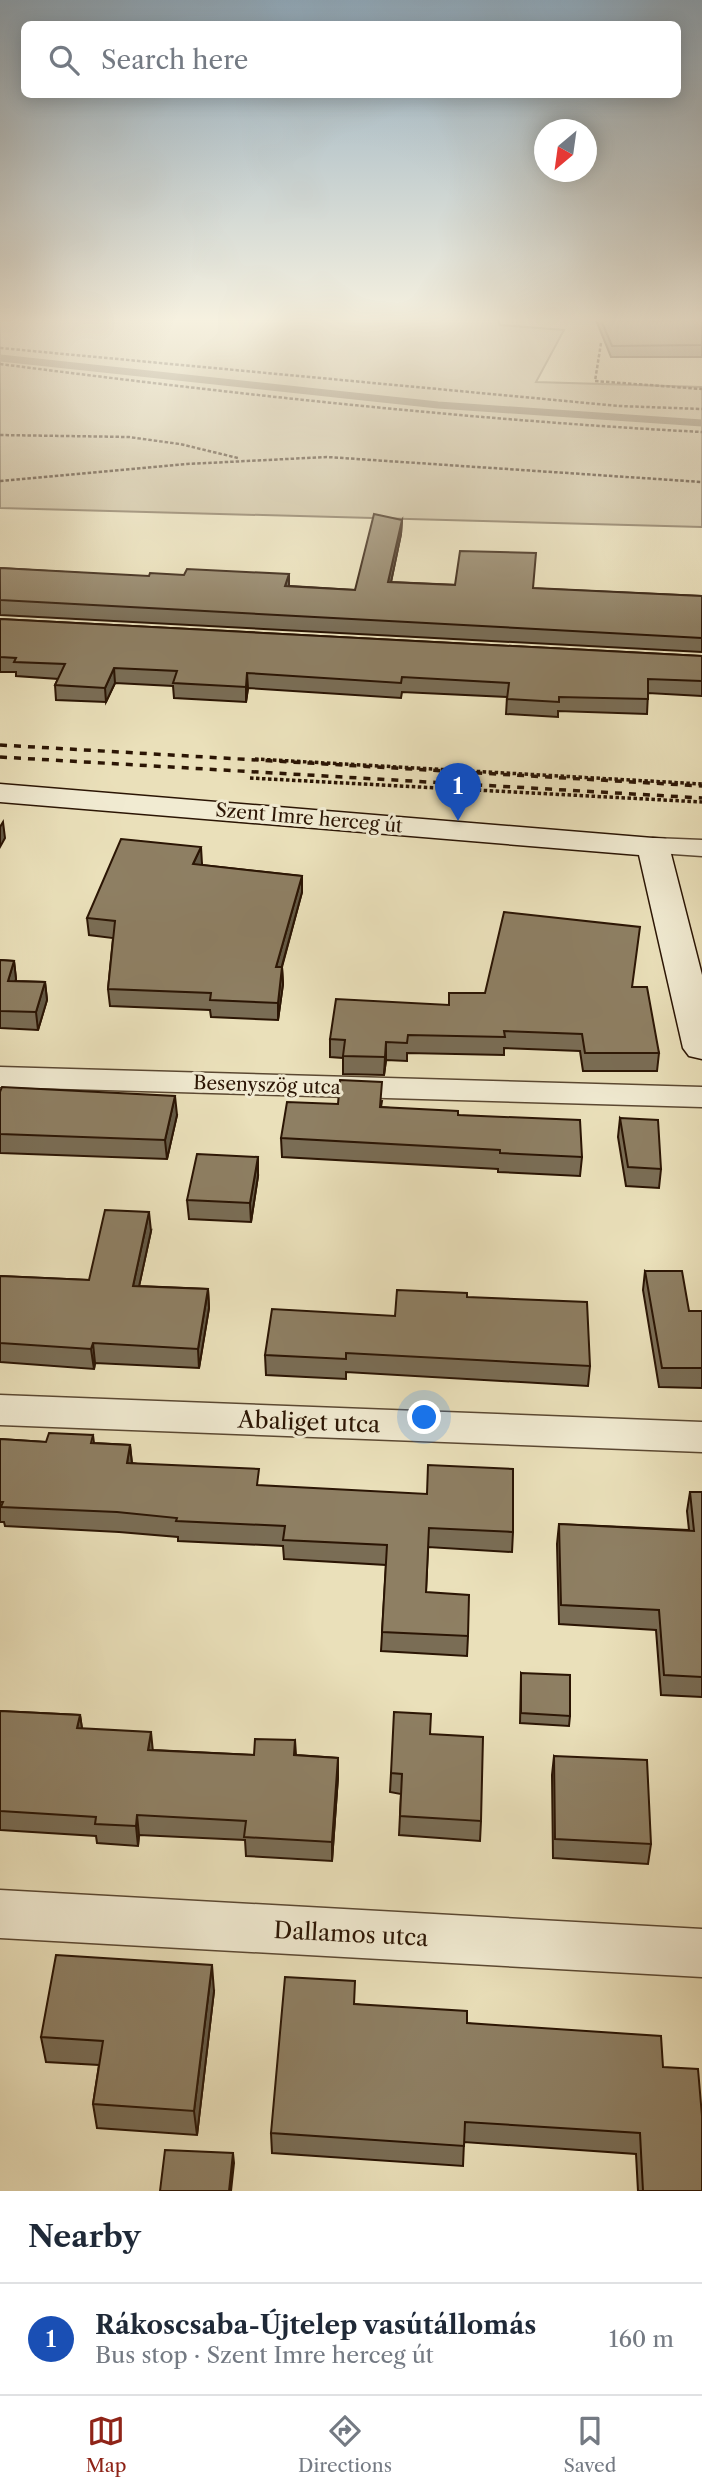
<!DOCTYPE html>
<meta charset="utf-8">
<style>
body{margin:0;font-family:"Libre Caslon Text",serif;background:#f2f2f3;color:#1f2937}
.compass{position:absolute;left:534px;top:119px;width:63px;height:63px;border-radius:50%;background:#fff;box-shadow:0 4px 18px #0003;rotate:209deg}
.you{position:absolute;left:425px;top:1418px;width:24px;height:24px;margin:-18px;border:5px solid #fff;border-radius:50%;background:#1a73e8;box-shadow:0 0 0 10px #1a73e833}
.badge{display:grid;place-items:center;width:46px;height:46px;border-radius:50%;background:#8f2418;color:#fff;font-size:23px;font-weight:700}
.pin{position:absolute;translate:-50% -58px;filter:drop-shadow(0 2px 4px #0008)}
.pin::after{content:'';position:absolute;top:37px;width:24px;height:21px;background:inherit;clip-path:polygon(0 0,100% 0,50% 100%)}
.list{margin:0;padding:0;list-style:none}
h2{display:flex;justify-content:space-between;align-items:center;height:91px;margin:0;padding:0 28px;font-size:30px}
h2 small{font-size:23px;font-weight:400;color:#747a83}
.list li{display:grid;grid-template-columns:46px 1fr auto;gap:21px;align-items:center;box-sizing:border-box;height:112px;padding:0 28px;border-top:2px solid #e0e1e3}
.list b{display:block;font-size:26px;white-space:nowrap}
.list p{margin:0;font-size:23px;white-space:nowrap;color:#747a83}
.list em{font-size:23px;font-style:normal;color:#747a83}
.icon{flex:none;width:38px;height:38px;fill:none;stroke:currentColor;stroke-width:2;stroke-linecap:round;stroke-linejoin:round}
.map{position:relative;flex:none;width:702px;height:2191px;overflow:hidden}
.search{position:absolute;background:#fff;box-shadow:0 4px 18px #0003;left:21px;right:21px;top:21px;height:77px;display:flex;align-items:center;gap:18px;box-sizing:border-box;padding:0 24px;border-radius:10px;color:#747a83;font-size:26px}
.sheet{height:203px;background:#fff}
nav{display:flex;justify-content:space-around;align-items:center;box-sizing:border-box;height:98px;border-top:2px solid #e0e1e3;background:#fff;font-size:19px;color:#747a83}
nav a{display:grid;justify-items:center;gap:4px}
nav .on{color:#8f2418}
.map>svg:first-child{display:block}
</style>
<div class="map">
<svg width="702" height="2191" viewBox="0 0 702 2191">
<rect width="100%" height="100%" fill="#eae0ba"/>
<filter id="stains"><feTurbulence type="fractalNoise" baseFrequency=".00286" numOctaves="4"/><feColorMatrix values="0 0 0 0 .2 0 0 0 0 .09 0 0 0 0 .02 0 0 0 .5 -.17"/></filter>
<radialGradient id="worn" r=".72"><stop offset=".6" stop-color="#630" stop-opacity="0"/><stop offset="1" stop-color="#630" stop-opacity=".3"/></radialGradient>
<path fill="#cabd9b" stroke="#7a6950" stroke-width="2" d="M0 320H498L500 325 564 330 536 382 702 387V527L0 508Z"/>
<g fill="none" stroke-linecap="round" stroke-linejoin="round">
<path stroke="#77654c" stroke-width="7" d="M0 358 438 405 702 423"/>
<g stroke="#5b4832" stroke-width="3">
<g id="street">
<path d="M653 838 702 840V856L643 852 639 846 643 840Z"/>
<path d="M0 1067 702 1087V1107L0 1087Z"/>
<path d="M0 1395 702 1422V1452L0 1425Z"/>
<path d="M0 1890 702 1929V1977L0 1938Z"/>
</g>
</g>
<g stroke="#2b1504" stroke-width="3">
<path id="secondary" d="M0 784 665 839 669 846 702 975V1059L689 1056 683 1048 639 855 0 802Z"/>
</g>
<g stroke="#2b1504" stroke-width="2.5" stroke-dasharray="3.5 2" stroke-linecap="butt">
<path d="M601 343 595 381 702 389"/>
<path d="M0 348 619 406 702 409"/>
<path d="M0 364C233 394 468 420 702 432"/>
<path d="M0 435 129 437 180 444 238 458"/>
<path d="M0 481 187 464 327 457 702 482"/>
</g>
<g stroke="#2b1504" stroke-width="3.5" stroke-dasharray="3.5 2.5" stroke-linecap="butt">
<path d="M255 759 702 784"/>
<path d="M250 778 702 802"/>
</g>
<use href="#street" fill="#f1ebd2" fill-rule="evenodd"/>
<use href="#secondary" fill="#f1ebd2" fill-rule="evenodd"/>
<g stroke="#2b1504" stroke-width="3.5" stroke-dasharray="7 7" stroke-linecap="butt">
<path d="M0 745 702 786"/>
<path d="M0 757 702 798"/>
</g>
</g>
<g fill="#7a6d55" stroke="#2b1504" stroke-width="2">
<path d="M596 320H702V357H611Z"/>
<path d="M402 520 401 534 391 582 702 596V652L0 615V568L355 590Z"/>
<path d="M0 619 702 656V696L648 693 647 714 558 711V717L506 714 507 697 402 692 401 698 248 688 246 702 174 698 173 686 115 683 106 702 56 700 55 685 58 679 16 676V672H0Z"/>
<path d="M202 864V865L302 876V892L282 967 283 984 278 1020 211 1017 210 1010 110 1006 108 989 113 938 89 935 87 918Z"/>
<path d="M0 960 14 961 16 979V981L45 982 47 1000 38 1030 0 1028Z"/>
<path d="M632 987 659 1053 657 1071H583L580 1051 504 1048V1055L407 1053V1061L386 1060 384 1075 343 1074V1058L330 1057V1039L449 1005V993H485Z"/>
<path d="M0 1092 177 1115 167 1159 0 1153Z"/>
<path d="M382 1101 381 1107 458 1115 582 1157 580 1176 498 1172V1169L282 1157 281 1138 338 1104Z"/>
<path d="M620 1118 661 1169 659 1188 626 1186 618 1137Z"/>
<path d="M258 1176 251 1222 189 1219 187 1200Z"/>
<path d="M151 1231 139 1286 208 1289 209 1308 199 1368 95 1363 94 1369 0 1362V1276L89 1280Z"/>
<path d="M645 1271 689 1311H702V1388L659 1387 643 1290Z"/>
<path d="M467 1297 590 1366 588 1386 346 1372V1379L266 1375 265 1355 395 1316Z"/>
<path d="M93 1435 94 1443 130 1445 132 1463 513 1532 512 1552 428 1547 426 1592 468 1636 467 1656 381 1651 386 1565 284 1559 283 1546 178 1541V1537L119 1532 5 1526 4 1522H0V1439L46 1442Z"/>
<path d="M690 1492H702V1697L661 1695 656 1630 559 1624 557 1544 559 1524 689 1530 687 1511Z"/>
<path d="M521 1673 570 1716 569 1726 520 1723Z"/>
<path d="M0 1711 80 1715 82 1729 153 1750 254 1755 295 1740 296 1755 338 1758V1777L332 1861 246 1856 245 1840 139 1835 138 1846 97 1843 96 1836 0 1830Z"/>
<path d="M430 1733 481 1821 480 1841 399 1835 401 1794 390 1792 391 1773Z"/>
<path d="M554 1756 651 1844 648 1864 553 1858 552 1775Z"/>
<path d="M214 1991 197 2135 97 2128 93 2104 99 2065 46 2062 41 2037Z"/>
<path d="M355 2004 467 2023 663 2067 702 2191H638L636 2154 464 2142 463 2166 272 2153 271 2133Z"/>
</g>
<g fill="#635945" stroke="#2b1504" stroke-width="2">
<path d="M402 520 401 534 388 596V582Z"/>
<path d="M289 574V588L285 586Z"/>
<path d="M114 668 115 683 106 702 105 688Z"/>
<path d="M247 673 248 688 246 702V687Z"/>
<path d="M3 822 5 838 0 847V827Z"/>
<path d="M201 847 202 864 194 880 193 864Z"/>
<path d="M302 876V892L277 984 276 967Z"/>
<path d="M14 961 16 979 10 998 8 981Z"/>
<path d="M282 967 283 984 278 1020V1003Z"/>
<path d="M45 982 47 1000 38 1030 36 1012Z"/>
<path d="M386 1042V1060L384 1075 385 1057Z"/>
<path d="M175 1096 177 1115 167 1159 165 1140Z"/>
<path d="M258 1157V1176L251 1222 250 1203Z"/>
<path d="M149 1212 151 1231 135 1305 133 1286Z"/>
<path d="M208 1289 209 1308 199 1368 198 1349Z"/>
<path d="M93 1343 95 1363 94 1369 91 1349Z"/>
<path d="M130 1445 132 1465 127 1463Z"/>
<path d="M80 1715 83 1735 77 1728Z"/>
<path d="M151 1732 153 1752 148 1750Z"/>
<path d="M338 1758V1777L332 1861V1842Z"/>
<path d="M137 1815 139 1835 138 1846 136 1826Z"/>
<path d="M212 1965 214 1991 197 2135 194 2111Z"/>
<path d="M233 2153 234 2163 231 2191H229Z"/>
</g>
<g fill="#8e7f63" stroke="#2b1504" stroke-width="2">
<path d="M601 320H702V345L612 346Z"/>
<path d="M374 514 402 520 388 582 455 585 460 551 536 553 533 588 702 596V638L0 600V568L149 576 150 573 184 575 187 569 289 574 285 586 355 590Z"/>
<path d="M0 619 702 656V681L648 679V699L559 697V702L507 699 509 683 402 677 401 683 247 673 246 687 173 683 177 671 114 668 105 688 55 685 65 664 14 662 16 658 0 657Z"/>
<path d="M121 839 201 847 193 864 302 876 276 967H282L278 1003 210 1000 211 993 108 989 115 921 87 918Z"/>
<path d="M504 912 640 927 632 987H647L659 1053H585L582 1034 504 1031 505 1037 408 1035 407 1043 386 1042 385 1057 343 1056 345 1040 330 1039 336 999 449 1005V993H485Z"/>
<path d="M0 960 14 961 8 981 45 982 36 1012 0 1011Z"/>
<path d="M340 1080 382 1082 380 1107 458 1111V1115L580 1120 582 1157 500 1153V1150L281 1138 287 1102 338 1104Z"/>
<path d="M2 1087 175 1096 165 1140 0 1134V1092Z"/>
<path d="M620 1118 658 1120 661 1169 628 1167Z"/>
<path d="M197 1154 258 1157 250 1203 187 1200Z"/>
<path d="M105 1210 149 1212 133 1286 208 1289 198 1349 93 1343 91 1349 0 1343V1276L89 1280Z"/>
<path d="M645 1271H682L689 1311H702V1368H662Z"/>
<path d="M397 1290 467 1293V1297L587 1302 590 1366 346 1353V1359L265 1355 272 1309 395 1316Z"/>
<path d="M49 1433 93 1435 91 1443 130 1445 127 1463 259 1469 257 1485 427 1494 428 1465 513 1469V1532L429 1528 426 1592 469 1595 468 1636 382 1632 387 1545 283 1540 285 1526 176 1521 177 1518 117 1512 1 1507 3 1502H0V1439L46 1442Z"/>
<path d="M690 1492H702V1677L664 1675 659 1610 561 1605 559 1524 694 1531Z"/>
<path d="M521 1673 570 1675V1716L521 1713Z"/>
<path d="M0 1711 80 1715 77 1728 151 1732 148 1750 254 1755 255 1739 295 1740 294 1755 338 1758 332 1842 244 1837 246 1821 137 1815 136 1826 95 1824 96 1817 0 1811Z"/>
<path d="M394 1712 431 1714 430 1734 483 1737 481 1821 400 1816 402 1774 391 1773Z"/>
<path d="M554 1756 647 1760 651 1844 555 1839Z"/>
<path d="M56 1955 212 1965 194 2111 93 2104 103 2041 41 2037Z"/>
<path d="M285 1977 355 1981 354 2004 467 2011V2023L661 2036 663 2067 698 2069 702 2116V2191H643L640 2133 465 2122 464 2146 271 2133Z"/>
<path d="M165 2150 233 2153 229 2191H160Z"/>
</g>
<linearGradient id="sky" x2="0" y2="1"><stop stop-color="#8faabd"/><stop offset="0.51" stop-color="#f6f1e0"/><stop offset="1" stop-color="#f6f1e0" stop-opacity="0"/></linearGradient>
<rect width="702" height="627" fill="url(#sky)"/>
<g text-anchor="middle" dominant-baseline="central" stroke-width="6" stroke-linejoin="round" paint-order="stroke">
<g font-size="19" fill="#2b1504" stroke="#f1ebd2">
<text transform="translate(309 818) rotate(5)">Szent Imre herceg út</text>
<text transform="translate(267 1085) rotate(2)">Besenyszög utca</text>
</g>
<g font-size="23" fill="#2b1504" stroke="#f1ebd2">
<text transform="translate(309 1422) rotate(2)">Abaliget utca</text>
<text transform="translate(351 1934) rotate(3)">Dallamos utca</text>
</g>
</g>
<rect width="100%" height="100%" filter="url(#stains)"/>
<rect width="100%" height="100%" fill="url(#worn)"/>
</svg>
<svg class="compass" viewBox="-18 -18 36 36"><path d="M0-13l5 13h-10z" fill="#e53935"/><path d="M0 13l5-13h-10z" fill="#747a83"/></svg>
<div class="you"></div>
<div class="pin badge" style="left:458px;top:821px;background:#1a4fb4">1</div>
<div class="search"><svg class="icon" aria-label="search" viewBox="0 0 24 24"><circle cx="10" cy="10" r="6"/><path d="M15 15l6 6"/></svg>Search here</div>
</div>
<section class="sheet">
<h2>Nearby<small></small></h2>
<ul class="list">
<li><span class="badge" style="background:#1a4fb4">1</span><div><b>Rákoscsaba-Újtelep vasútállomás</b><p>Bus stop · Szent Imre herceg út</p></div><em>160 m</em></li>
</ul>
</section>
<nav>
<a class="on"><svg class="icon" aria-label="map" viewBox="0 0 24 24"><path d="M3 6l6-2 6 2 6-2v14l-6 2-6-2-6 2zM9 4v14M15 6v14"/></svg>Map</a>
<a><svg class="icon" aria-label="directions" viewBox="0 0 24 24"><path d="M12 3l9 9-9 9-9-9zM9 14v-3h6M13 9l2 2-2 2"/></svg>Directions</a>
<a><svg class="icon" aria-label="saved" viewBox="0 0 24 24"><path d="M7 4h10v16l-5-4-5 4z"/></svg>Saved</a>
</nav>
